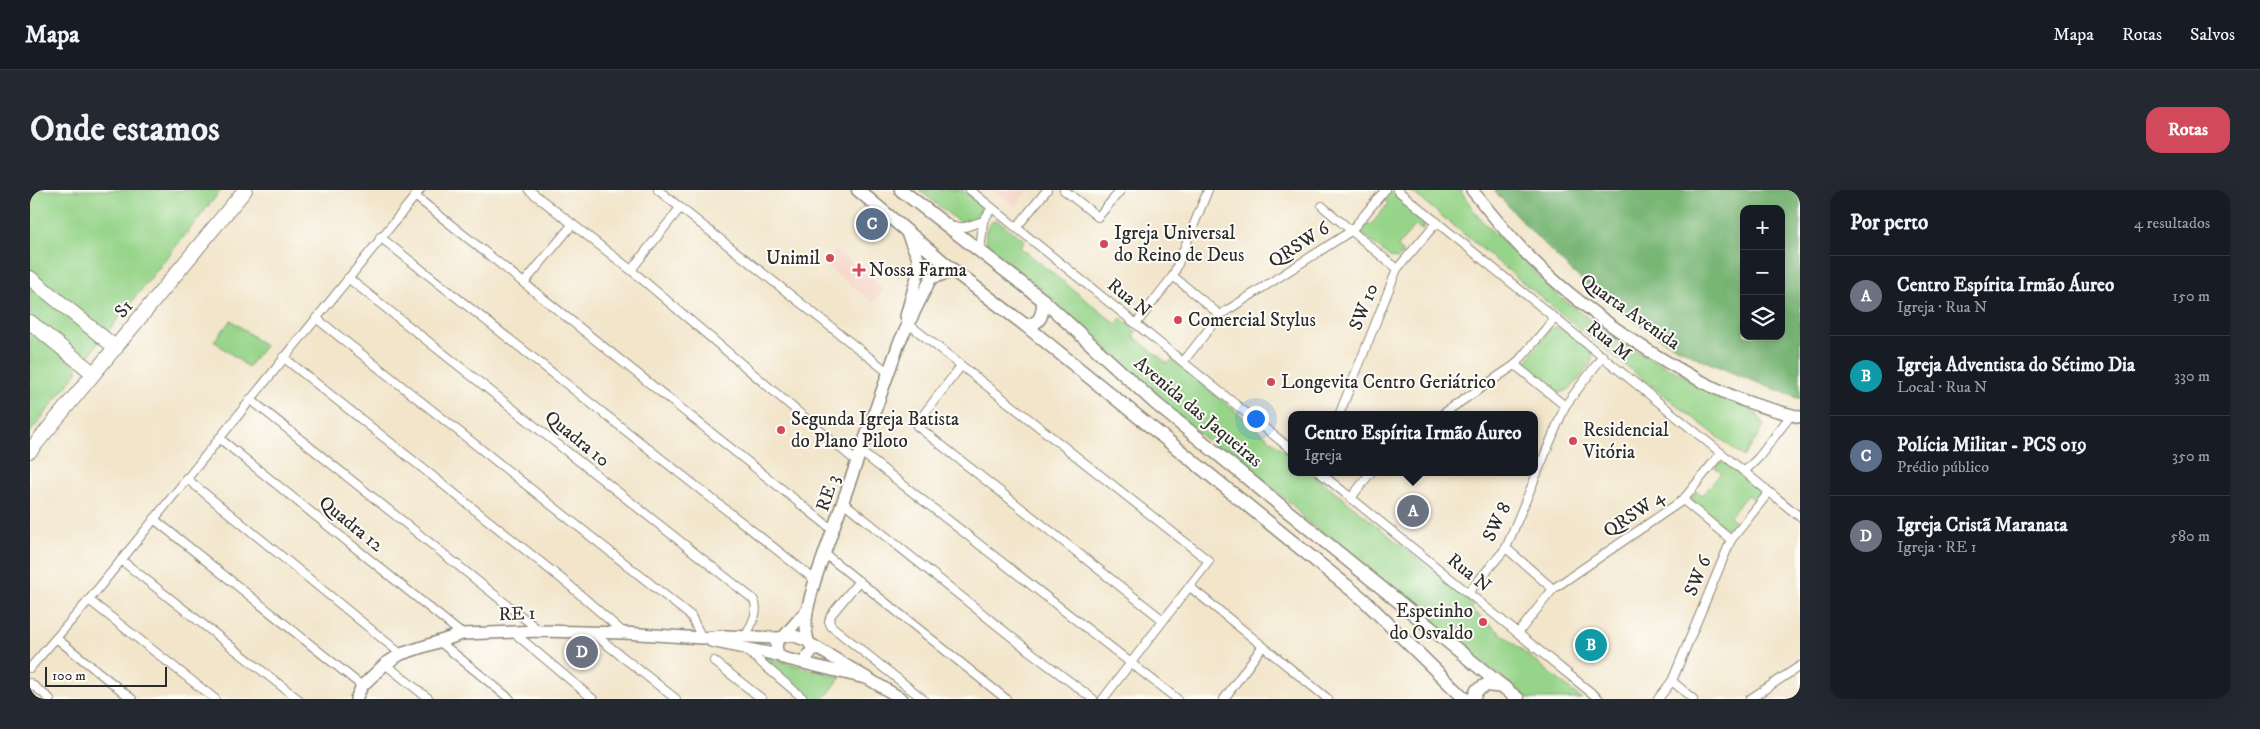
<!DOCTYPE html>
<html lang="pt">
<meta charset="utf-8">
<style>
body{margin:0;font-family:"IM FELL DW Pica",serif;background:#242831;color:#f1f3f6}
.controls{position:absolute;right:15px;top:15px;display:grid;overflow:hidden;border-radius:10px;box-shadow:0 5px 20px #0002}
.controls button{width:45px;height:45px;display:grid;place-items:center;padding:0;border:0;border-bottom:1px solid #363941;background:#171b24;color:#f1f3f6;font:25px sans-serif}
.scale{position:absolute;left:15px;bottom:12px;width:122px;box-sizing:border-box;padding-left:5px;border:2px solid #2b2b2b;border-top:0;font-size:14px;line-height:18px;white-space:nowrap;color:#2b2b2b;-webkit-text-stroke:4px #fdfcf7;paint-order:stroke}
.you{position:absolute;left:1225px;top:228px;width:18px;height:18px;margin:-12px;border:4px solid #fff;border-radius:50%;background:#1a73e8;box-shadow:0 0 0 8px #1a73e833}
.badge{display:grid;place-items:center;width:32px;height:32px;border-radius:50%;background:#d1495b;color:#fff;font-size:16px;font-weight:700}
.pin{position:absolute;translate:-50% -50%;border:2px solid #fff;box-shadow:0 1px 5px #0006}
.popup{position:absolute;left:1258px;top:221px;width:250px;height:65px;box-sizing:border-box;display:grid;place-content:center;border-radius:10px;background:#171b24;filter:drop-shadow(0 1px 4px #0005);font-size:16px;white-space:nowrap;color:#9ea1a6}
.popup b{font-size:19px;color:#f1f3f6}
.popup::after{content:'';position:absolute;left:50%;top:100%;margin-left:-10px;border:10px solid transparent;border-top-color:#171b24}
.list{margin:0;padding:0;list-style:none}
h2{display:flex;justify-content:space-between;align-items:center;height:65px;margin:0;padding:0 20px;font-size:21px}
h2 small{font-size:16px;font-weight:400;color:#9ea1a6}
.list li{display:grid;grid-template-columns:32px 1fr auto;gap:15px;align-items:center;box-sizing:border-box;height:80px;padding:0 20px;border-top:1px solid #363941}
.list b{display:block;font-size:19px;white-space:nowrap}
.list p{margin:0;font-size:16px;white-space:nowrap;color:#9ea1a6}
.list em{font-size:16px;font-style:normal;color:#9ea1a6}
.icon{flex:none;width:28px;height:28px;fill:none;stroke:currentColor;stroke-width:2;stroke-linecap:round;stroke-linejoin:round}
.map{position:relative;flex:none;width:1770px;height:509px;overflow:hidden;border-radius:15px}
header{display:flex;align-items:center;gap:30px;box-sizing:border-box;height:70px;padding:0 25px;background:#171b24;border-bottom:1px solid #363941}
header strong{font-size:24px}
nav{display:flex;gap:28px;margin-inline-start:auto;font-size:18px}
.intro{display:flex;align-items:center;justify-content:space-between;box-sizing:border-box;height:120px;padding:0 30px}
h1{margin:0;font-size:35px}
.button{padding:12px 22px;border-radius:15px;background:#d1495b;color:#fff;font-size:18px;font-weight:700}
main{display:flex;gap:30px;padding:0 30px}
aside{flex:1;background:#171b24;border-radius:15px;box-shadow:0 5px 20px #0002}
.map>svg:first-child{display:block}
</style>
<header>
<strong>Mapa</strong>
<nav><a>Mapa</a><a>Rotas</a><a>Salvos</a></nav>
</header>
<div class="intro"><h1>Onde estamos</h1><a class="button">Rotas</a></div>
<main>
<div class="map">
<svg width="1770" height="509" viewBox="0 0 1770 509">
<rect width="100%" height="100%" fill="#fdfcf7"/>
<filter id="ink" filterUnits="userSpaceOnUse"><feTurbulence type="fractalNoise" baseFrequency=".02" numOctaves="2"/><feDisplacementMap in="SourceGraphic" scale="10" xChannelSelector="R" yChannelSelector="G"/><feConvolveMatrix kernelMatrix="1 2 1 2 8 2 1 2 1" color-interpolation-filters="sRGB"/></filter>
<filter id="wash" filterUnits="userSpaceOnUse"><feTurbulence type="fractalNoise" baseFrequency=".0096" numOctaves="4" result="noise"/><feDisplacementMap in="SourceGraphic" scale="20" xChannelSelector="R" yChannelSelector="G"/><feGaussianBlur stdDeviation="1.12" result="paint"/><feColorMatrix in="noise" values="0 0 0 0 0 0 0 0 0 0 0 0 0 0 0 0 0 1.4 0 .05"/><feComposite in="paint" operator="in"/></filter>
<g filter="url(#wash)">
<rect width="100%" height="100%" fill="#f2e5ca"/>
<g fill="#f6d2c5">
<path d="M965 0H999L985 17Z"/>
<path d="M806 60 854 99 843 113 795 74Z"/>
</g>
<g fill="#96d489" stroke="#60805a">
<path d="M0 0H191L76 144 0 82Z"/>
<path d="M889 0H933L950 14 951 23 942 31 929 32Z"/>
<path d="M1380 0H1430L1450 29 1531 108 1595 155 1727 224 1734 236 1714 267 1572 157Z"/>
<path d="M1359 2C1370 4 1391 21 1396 31L1393 40 1385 36 1368 56 1373 64 1367 69 1360 67 1332 44 1329 39 1334 30 1341 35 1358 14 1352 7Z"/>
<path d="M967 30 995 50 990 57 1086 134 1091 128 1106 141 1103 146 1138 174 1142 170 1262 267V282H1281L1444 415 1441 419 1552 509H1499L1273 328 1261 313 1233 290 1214 280 1116 201 1015 102 959 57C953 47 954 33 967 30Z"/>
<path d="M0 94 70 151 55 170 0 125Z"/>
<path d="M201 130 235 156 218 177 184 151Z"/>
<path d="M1525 137C1532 137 1559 158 1562 164 1563 168 1562 169 1561 173 1553 182 1541 206 1527 202L1500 180 1495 173 1520 140Z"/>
<path d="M0 140 47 177V182L0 243Z"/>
<path d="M1691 272C1700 273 1725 293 1729 302L1725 310 1717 305 1700 326 1705 334 1699 339C1690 337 1664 316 1662 307L1666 301 1673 305 1691 283 1685 277Z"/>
<path d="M723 464 811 487 794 509H779Z"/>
</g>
<path fill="#78b675" stroke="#527050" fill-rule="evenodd" d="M1464 0H1770V209C1724 191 1677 175 1634 150 1568 112 1514 57 1464 0ZM1714 19H1751V146H1714Z"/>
</g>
<g filter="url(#ink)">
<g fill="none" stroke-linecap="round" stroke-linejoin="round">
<g stroke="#8e887a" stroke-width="10">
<g id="street">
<path d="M499 0 601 80 827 272"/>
<path d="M628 0 859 183"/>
<path d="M940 0 1262 260"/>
<path d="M1034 0 1068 27 1091 0"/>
<path d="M1367 0 1770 327"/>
<path d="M385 6 803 340"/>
<path d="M1292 16 1367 79"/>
<path d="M921 37H935L953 31"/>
<path d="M986 38 1017 0"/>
<path d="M350 47 785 390"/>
<path d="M950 63 953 31 962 18"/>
<path d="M601 80 650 18"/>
<path d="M1143 86 1190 125"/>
<path d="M318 88 723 409C731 421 720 436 715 448"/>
<path d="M494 93 542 35"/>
<path d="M286 128 661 426 672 448"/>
<path d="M876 132 1179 371 1073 509"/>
<path d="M1106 134 1143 86 1178 0"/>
<path d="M253 167 538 394 594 443"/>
<path d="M1153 172 1190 125 1321 41 1355 0"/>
<path d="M1485 175 1535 216"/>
<path d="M931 176 890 229 887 236 1133 430"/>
<path d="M220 209 510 441"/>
<path d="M1309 225 1367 79 1407 32"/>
<path d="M1411 225 1485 175 1525 128"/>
<path d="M189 248 432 444"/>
<path d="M831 262 1147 509"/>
<path d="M1715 281 1729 267 1761 225"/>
<path d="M1289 282 1569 509"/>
<path d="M156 288 371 464"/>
<path d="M1321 308 1341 282"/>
<path d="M1653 310 1701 350"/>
<path d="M813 312 998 460 1063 509"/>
<path d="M124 329 332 496"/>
<path d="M1476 358 1523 399"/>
<path d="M795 364 976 509"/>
<path d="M91 370 268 509"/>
<path d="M829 391 801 425 799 431 801 436 893 509"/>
<path d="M1160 397 1298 509"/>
<path d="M1438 403 1476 358 1535 216 1573 166"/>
<path d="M59 410 185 509"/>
<path d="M483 442 563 509"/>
<path d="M561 442 646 509"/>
<path d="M1488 443 1523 399 1653 310 1691 263"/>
<path d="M26 448 102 509"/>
<path d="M410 452 480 509"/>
<path d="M715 459 774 509"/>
<path d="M684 471 732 509"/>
<path d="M355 474 399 509"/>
<path d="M0 478 59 410 390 0"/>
<path d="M1642 491 1701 350 1739 302"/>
<path d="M0 493 20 509"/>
<path d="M1194 509 1232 457"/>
<path d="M1628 509 1642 491 1663 509"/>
<path d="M1720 509 1770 476"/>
</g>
</g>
<g stroke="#8e887a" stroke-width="14">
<g id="secondary">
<path d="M1442 0C1458 20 1474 40 1491 58 1544 115 1640 181 1712 210 1731 217 1751 222 1770 227"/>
<path d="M876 41 888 68 887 87 876 126"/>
<path d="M755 445 776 421"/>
<path d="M681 451 748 465"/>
<path d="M778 451C772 430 780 410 785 390L869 153 901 88 924 81"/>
<path d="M782 455 872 509"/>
<path d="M774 472 783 459 778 451 762 445 749 448 746 455 748 465 753 468 835 488"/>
<path d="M326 509 332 496 355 474 371 464 432 444 510 441 594 443 672 448 695 446 749 448"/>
</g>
</g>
<g stroke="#8e887a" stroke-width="15">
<g id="primary">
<path d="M828 0 924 81 995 135 1333 409 1435 509"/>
<path d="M871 0 1013 110 1125 213 1488 509"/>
<path d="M995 135C1011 135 1013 124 1013 110"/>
<path d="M1443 509 1447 500 1456 495 1474 497"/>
</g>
</g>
<g stroke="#8e887a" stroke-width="16">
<g id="highway">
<path d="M0 88 86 158"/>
<path d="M0 132 63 183"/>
<path d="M0 261 215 0"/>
</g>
</g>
<use href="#street" stroke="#fff" stroke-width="8"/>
<use href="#secondary" stroke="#fff" stroke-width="11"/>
<use href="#primary" stroke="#fff" stroke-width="12"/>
<use href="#highway" stroke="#fff" stroke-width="14"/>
</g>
</g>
<g fill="#d1495b" stroke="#fdfcf7" stroke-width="2">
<circle cx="1074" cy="54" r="5"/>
<circle cx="800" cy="68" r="5"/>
<path d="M826.5 72.5h5v5h5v5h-5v5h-5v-5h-5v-5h5z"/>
<circle cx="1148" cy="130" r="5"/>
<circle cx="1241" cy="192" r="5"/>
<circle cx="751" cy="240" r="5"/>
<circle cx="1543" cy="251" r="5"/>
<circle cx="1453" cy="432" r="5"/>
</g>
<g text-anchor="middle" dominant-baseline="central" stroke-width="4" stroke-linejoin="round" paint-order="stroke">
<g font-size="19" fill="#2b2b2b" stroke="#fdfcf7" text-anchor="start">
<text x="1084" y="43">Igreja Universal<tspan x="1084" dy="22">do Reino de Deus</tspan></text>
<text x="790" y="68" text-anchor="end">Unimil</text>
<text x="839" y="80">Nossa Farma</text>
<text x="1158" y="130">Comercial Stylus</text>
<text x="1251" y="192">Longevita Centro Geriátrico</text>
<text x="761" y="229">Segunda Igreja Batista<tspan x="761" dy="22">do Plano Piloto</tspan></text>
<text x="1553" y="240">Residencial<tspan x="1553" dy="22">Vitória</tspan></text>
<text x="1443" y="421" text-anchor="end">Espetinho<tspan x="1443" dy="22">do Osvaldo</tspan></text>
</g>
<g font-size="19" fill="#2b2b2b" stroke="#fdfcf7">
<text transform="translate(1269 55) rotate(-33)">QRSW 6</text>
<text transform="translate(1099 108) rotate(39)">Rua N</text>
<text transform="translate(1334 117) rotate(-68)">SW 10</text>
<text transform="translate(94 119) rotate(-50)">S1</text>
<text transform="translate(1600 122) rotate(35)">Quarta Avenida</text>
<text transform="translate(1579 151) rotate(39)">Rua M</text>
<text transform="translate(1168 222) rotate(40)">Avenida das Jaqueiras</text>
<text transform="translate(547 249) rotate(39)">Quadra 10</text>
<text transform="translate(798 303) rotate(-71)">RE 3</text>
<text transform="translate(1604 324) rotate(-34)">QRSW 4</text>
<text transform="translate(1467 332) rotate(-64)">SW 8</text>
<text transform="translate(321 334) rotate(39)">Quadra 12</text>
<text transform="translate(1439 383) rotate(39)">Rua N</text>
<text transform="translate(1668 386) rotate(-67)">SW 6</text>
<text transform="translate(487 424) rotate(-2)">RE 1</text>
</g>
</g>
</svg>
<div class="controls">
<button>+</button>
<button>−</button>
<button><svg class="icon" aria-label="layers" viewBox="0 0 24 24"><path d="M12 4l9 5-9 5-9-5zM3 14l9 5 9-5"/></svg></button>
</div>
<div class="scale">100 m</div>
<div class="you"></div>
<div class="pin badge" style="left:1383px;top:321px;background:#6b7280">A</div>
<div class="popup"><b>Centro Espírita Irmão Áureo</b>Igreja</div>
<div class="pin badge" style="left:1561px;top:455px;background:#0f9aa8">B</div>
<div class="pin badge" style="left:842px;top:34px;background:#5c6f8a">C</div>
<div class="pin badge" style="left:552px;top:462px;background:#6b7280">D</div>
</div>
<aside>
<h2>Por perto<small>4 resultados</small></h2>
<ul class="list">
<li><span class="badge" style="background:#6b7280">A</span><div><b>Centro Espírita Irmão Áureo</b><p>Igreja · Rua N</p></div><em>150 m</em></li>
<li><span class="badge" style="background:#0f9aa8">B</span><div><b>Igreja Adventista do Sétimo Dia</b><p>Local · Rua N</p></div><em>330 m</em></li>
<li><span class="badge" style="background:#5c6f8a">C</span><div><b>Polícia Militar - PCS 019</b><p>Prédio público</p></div><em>350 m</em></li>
<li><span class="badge" style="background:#6b7280">D</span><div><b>Igreja Cristã Maranata</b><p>Igreja · RE 1</p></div><em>580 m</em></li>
</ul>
</aside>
</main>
